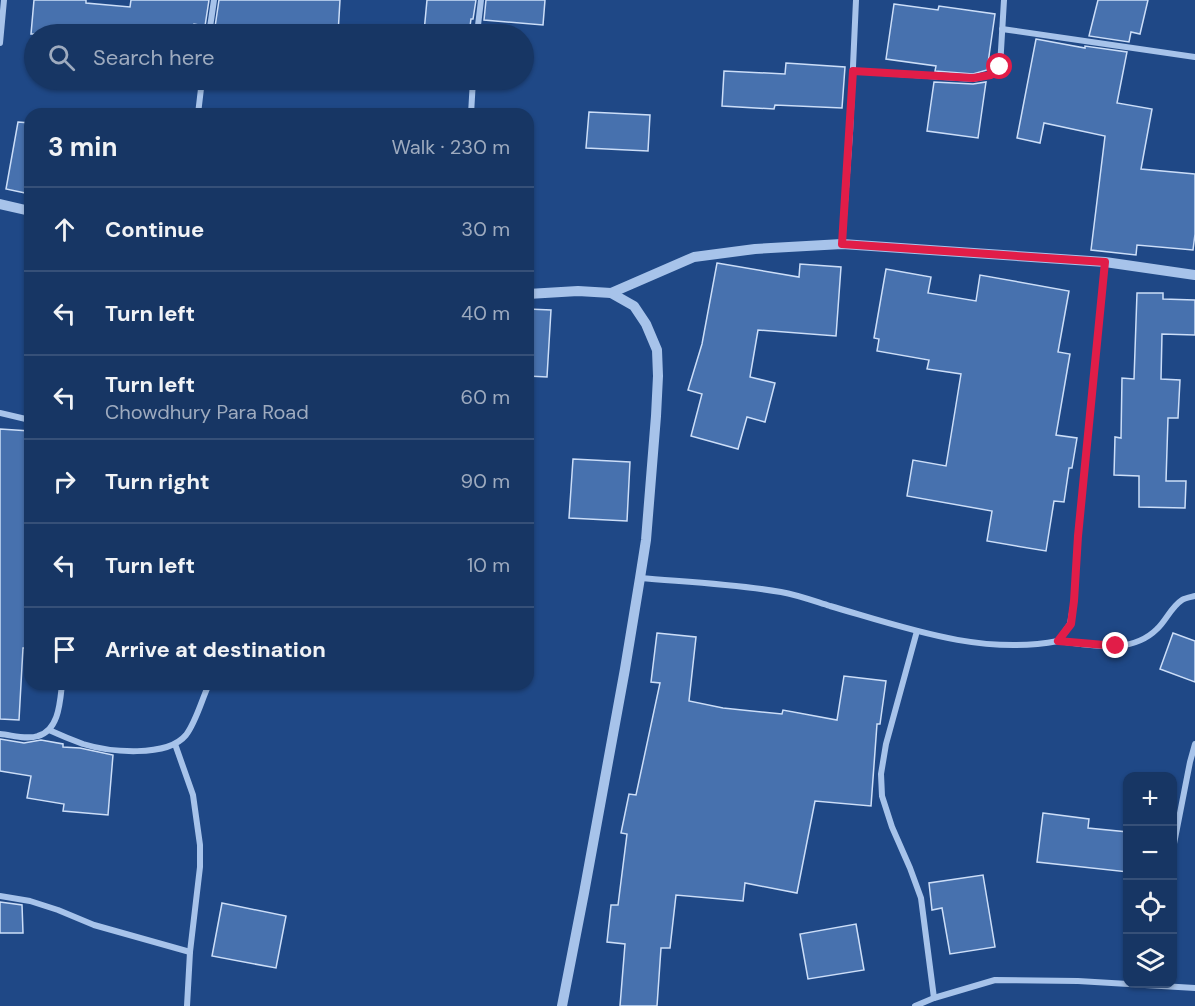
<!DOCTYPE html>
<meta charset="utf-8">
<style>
body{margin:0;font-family:"DM Sans",sans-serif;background:#24416d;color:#f1f3f6}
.controls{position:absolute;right:18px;bottom:18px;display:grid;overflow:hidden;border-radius:12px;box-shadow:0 2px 4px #0004}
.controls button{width:54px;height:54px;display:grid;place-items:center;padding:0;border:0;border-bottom:2px solid #365078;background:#173664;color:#f1f3f6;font:30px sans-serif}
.stop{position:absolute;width:18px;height:18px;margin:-14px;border:4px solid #e11d48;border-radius:50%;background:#fff}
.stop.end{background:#e11d48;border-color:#fff;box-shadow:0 2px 6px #0008}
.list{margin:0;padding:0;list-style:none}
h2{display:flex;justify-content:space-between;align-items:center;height:78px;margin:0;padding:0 24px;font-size:26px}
h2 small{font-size:20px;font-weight:400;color:#9eabbf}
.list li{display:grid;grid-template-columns:39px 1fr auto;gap:18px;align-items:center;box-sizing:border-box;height:84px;padding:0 24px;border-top:2px solid #365078}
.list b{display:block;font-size:22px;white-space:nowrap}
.list p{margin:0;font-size:20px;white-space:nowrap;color:#9eabbf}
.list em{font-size:20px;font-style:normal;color:#9eabbf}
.icon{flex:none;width:33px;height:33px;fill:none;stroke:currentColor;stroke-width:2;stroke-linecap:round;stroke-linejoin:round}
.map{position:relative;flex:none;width:1195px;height:1006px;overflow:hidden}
.search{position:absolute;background:#173664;box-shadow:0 2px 4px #0004;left:24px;top:24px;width:510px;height:66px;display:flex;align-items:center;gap:15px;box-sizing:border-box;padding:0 21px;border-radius:33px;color:#9eabbf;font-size:22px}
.panel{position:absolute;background:#173664;box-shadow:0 2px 4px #0004;left:24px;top:108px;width:510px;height:582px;border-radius:18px}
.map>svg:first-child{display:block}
</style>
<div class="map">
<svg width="1195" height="1006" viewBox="0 0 1195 1006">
<rect width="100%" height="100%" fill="#1f4886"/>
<g fill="#4771ae" stroke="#ccdef8" stroke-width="1.5">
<path d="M34 0H86V3L130 7 131 0H209L205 26 194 24 192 34H31Z"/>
<path d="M219 0H340L338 34H258L215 27Z"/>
<path d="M427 0H476L473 19H471L469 34H451L424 32Z"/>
<path d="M486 0H545L543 25 484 20Z"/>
<path d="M1098 0H1148L1140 34 1131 32 1129 42 1089 36Z"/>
<path d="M894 4 938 10 939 6 995 14 987 70 973 74 935 71 936 66 886 59Z"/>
<path d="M1036 39 1085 48V46L1127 52 1117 103 1152 109 1141 169 1195 174V234L1193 250 1137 245 1136 255 1091 250 1105 136 1044 123 1040 143 1017 138Z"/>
<path d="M786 63 845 67 842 108 775 105 774 109 722 106 724 71 785 74Z"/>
<path d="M934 82 973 84 986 82 978 138 927 131Z"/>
<path d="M589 112 650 115 648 151 586 148Z"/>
<path d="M18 122 30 123V194L6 189Z"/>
<path d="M717 263 799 277 800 264 841 267 836 336 758 330 750 377 775 383 765 422 747 417 738 449 691 436 702 394 688 390 702 344Z"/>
<path d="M886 269 931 277 928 293 976 301 980 275 1069 291 1058 352 1070 354 1056 435 1077 438 1072 468H1069L1064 502 1054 501 1046 551 987 541 992 511 907 496 913 460 946 466 961 374 927 369 929 360 877 351 879 339 874 338Z"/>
<path d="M1137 293H1163V299L1195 300V335L1162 334 1161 379 1180 380 1178 418H1168L1166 481H1186L1185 508 1139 507V476L1114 475 1115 437 1121 438 1122 378 1134 379Z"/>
<path d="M528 309 551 310 547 377 528 376Z"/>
<path d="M0 429 30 431V648H23L19 720 0 719Z"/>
<path d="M573 459 630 462 627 521 569 518Z"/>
<path d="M657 633 696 637 689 701 723 708 782 714 783 710 837 720 844 676 886 681 880 724H877L871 806 815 801 797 893 745 883 743 901 676 895 670 948H661L657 1006H620L625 944 607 942 611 905H618L627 834 621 833 629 794 636 795 660 683 651 682Z"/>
<path d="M1173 633 1195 641V682L1160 669Z"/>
<path d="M0 739 24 743 41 740 63 744V747L80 748 113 755 108 815 63 811 64 804 27 798 31 776 0 771Z"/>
<path d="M1043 813 1089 819 1088 828 1128 832V872L1037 862Z"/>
<path d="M983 875 995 947 950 954 942 908 932 910 929 883Z"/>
<path d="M0 902 22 905 23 933H0Z"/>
<path d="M222 903 286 916 276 968 212 956Z"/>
<path d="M856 924 864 970 808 979 800 934Z"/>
</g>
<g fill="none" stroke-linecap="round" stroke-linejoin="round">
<g stroke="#a7c3ea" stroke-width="6">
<path d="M1002 29 1195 57"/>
<path d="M209 34 214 0"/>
<path d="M477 34 481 0"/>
<path d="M0 43 4 0"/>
<path d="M853 71 973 79 991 75 1000 67 1004 0"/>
<path d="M198 114 202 80"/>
<path d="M471 114 473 80"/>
<path d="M842 244 850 133 856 0"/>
<path d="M0 413 30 420"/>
<path d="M640 578C687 582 735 584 781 592 798 595 814 601 830 606 903 627 981 656 1058 641L1070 624 1074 601 1078 536 1105 262"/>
<path d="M917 631 886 744 881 774 882 796 892 827 910 868 921 898 934 998"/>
<path d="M1058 641C1091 645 1131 655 1157 629 1166 621 1171 607 1182 600 1185 598 1191 597 1195 596"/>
<path d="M49 730C60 735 72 740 83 744 109 752 167 758 186 735 196 722 202 699 209 684"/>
<path d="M0 734C12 735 26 740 38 736 59 730 60 702 62 684"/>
<path d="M175 744 193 795 200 845V867L190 952 187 1006"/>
<path d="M1172 854 1190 762 1195 744"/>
<path d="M0 896 30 901 58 910 94 925 190 952"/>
<path d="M915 1006 934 998 995 980 1078 981 1195 988"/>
</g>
<g stroke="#a7c3ea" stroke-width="10">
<path d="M0 204 30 211"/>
<path d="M528 294 578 291 611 293 694 257 755 249 842 244 1105 262 1195 275"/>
<path d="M562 1006 584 893 625 669 640 578 646 540 656 416 658 376 657 350 646 324 634 306 611 293"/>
</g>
</g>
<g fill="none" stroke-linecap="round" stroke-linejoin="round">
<path stroke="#e11d48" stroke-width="8" d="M1000 67 991 75 973 78 853 71 842 244 1105 262 1078 536 1074 601 1071 624 1058 641 1116 646"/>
</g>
</svg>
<div class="controls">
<button>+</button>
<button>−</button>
<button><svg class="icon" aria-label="locate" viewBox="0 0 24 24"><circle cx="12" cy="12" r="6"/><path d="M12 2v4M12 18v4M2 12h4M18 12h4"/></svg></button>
<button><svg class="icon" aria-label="layers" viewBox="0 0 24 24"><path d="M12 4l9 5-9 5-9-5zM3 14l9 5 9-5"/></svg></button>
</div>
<div class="stop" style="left:1000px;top:67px"></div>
<div class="stop end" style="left:1116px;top:646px"></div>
<div class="search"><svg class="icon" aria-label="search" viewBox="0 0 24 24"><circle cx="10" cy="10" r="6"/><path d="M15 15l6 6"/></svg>Search here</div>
<section class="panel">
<h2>3 min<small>Walk · 230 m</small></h2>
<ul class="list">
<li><svg class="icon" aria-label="ahead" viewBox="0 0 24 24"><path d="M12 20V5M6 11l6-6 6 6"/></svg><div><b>Continue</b></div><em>30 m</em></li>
<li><svg class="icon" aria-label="left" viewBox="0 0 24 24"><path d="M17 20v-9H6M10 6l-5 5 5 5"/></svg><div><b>Turn left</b></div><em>40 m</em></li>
<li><svg class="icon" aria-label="left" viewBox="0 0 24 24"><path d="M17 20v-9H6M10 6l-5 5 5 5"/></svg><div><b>Turn left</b><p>Chowdhury Para Road</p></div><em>60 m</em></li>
<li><svg class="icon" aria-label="right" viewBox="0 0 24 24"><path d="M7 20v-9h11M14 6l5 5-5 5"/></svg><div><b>Turn right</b></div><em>90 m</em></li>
<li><svg class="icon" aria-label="left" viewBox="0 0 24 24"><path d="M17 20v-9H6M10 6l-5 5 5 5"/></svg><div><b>Turn left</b></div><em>10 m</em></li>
<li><svg class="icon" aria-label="arrive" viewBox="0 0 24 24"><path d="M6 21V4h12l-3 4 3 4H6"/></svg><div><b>Arrive at destination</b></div></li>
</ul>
</section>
</div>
